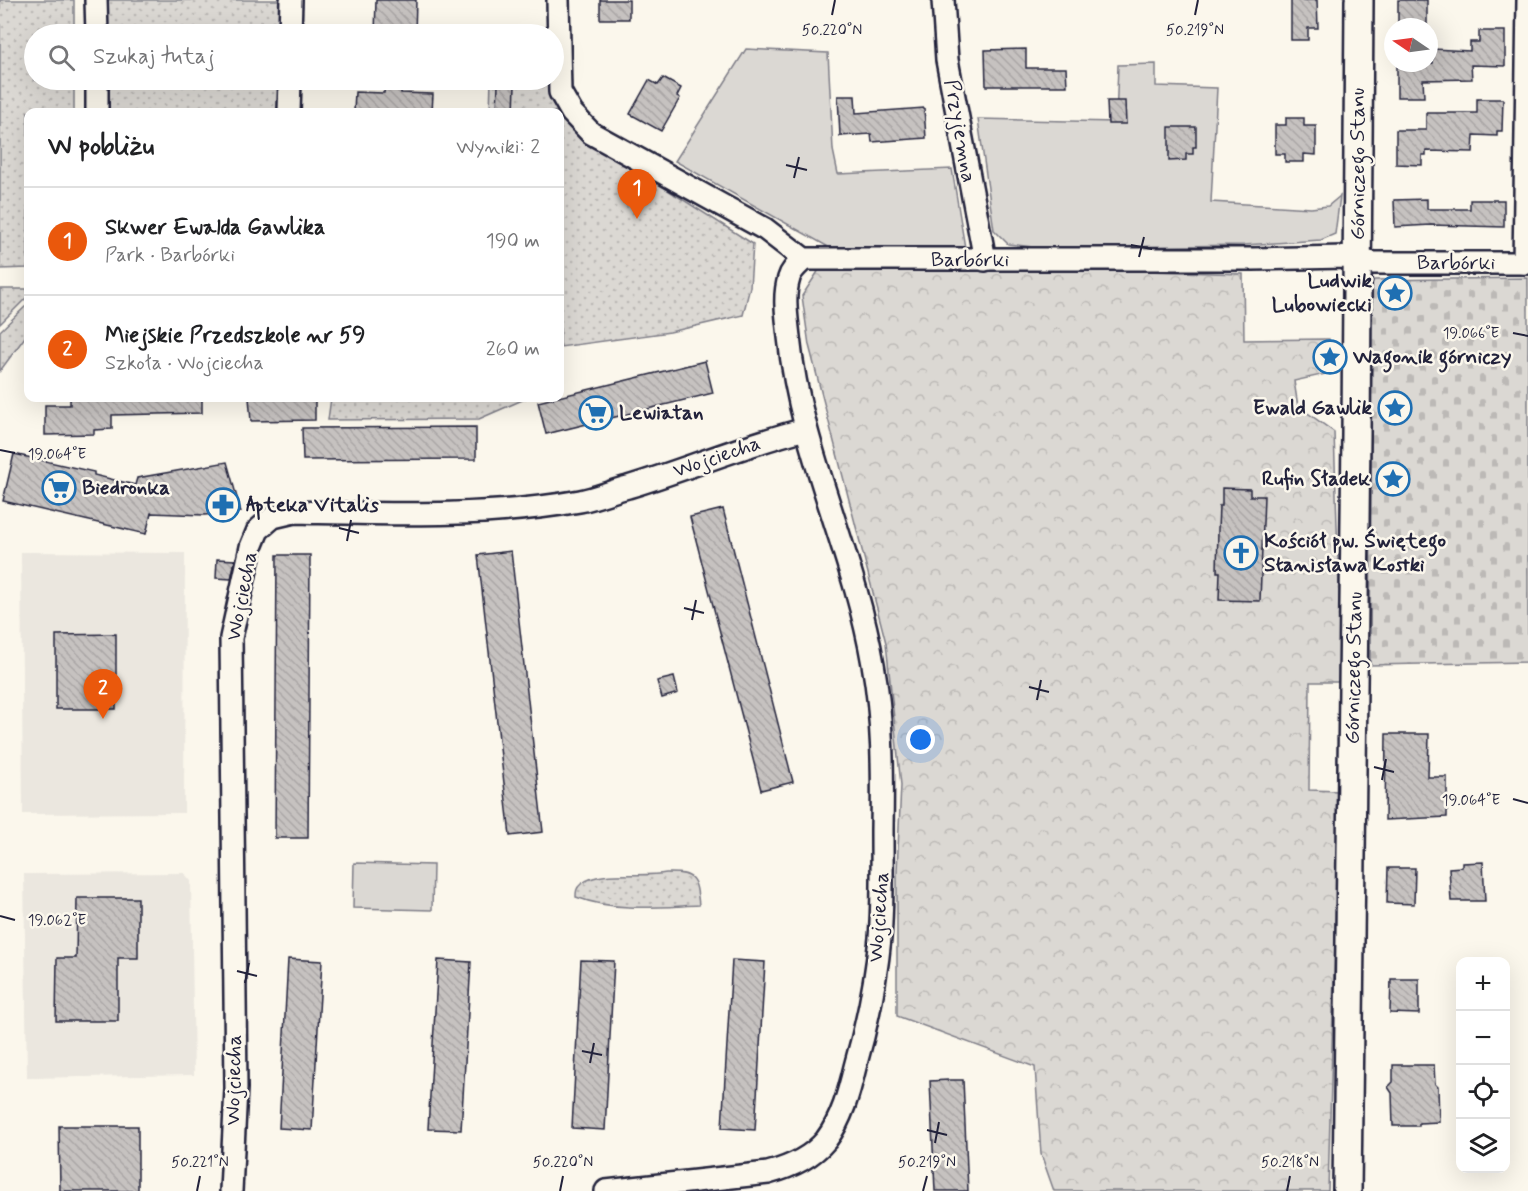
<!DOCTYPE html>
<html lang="pl">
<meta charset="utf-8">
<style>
body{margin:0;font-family:Mynerve,sans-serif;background:#f2f2f2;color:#202124}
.controls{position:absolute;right:18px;bottom:18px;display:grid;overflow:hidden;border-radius:12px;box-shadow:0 6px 24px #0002}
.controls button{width:54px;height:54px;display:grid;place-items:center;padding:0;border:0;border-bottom:2px solid #e0e0e0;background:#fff;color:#202124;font:30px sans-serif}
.compass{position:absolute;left:1384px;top:18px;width:54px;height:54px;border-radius:50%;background:#fff;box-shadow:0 6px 24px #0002;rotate:283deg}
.you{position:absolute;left:921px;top:740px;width:21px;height:21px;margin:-15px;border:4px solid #fff;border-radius:50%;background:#1a73e8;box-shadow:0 0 0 9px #1a73e833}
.badge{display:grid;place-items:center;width:39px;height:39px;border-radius:50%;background:#ea580c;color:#fff;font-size:20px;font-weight:700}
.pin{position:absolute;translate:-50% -50px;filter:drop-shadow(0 2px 3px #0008)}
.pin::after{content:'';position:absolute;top:32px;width:21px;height:18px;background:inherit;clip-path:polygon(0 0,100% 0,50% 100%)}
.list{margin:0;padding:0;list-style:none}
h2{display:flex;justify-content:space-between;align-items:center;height:78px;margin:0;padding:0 24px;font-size:26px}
h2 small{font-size:20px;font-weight:400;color:#757577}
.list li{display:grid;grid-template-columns:39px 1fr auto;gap:18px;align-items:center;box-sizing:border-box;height:108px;padding:0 24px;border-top:2px solid #e0e0e0}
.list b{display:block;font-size:22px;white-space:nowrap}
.list p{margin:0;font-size:20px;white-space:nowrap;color:#757577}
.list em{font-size:20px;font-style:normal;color:#757577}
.icon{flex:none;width:33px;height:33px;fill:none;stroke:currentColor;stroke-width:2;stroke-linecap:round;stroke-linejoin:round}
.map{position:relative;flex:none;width:1528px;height:1191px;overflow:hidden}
.search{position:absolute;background:#fff;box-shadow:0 6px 24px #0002;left:24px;top:24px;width:540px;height:66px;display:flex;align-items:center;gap:15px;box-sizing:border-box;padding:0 21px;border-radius:33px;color:#757577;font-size:22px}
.panel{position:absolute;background:#fff;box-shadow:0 6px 24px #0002;left:24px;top:108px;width:540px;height:294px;border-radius:12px}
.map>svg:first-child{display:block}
</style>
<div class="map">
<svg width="1528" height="1191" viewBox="0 0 1528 1191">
<defs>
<pattern id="grass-dots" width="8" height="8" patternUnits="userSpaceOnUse" patternTransform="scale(1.5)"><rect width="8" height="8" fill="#dbd8d3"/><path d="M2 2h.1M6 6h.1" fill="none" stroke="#bcb9b6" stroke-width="1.8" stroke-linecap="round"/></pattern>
<pattern id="forest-crowns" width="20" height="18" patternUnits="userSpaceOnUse" patternTransform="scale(1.5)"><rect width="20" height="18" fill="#dbd8d3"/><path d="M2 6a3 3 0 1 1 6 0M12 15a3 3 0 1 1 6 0" fill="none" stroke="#bcb9b6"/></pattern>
<pattern id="cemetery-stones" width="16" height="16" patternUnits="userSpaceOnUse" patternTransform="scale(1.5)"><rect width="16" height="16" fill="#dbd8d3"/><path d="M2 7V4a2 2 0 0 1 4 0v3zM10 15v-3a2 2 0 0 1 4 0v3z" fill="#bcb9b6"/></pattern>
<pattern id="building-back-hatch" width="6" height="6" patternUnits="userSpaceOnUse" patternTransform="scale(1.5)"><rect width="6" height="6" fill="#c6c2c0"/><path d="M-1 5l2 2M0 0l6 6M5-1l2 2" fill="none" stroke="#aaa6a6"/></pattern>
</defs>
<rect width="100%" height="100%" fill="#fbf7ec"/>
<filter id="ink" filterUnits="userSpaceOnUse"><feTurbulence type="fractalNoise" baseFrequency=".0167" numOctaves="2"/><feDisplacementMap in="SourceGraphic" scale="12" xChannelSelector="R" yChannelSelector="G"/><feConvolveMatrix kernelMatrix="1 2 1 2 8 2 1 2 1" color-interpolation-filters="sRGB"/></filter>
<g filter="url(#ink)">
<g fill="#ebe7df">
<path d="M21 552 185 553 184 813 23 814Z"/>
<path d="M184 873 191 881 194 1075 27 1078 24 874Z"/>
</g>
<g fill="url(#grass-dots)" stroke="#7e7d87" stroke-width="1.5">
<path d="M0 0H74V34H34V80H74V112H28V268L0 269Z"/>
<path d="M105 0H287L286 34H105Z"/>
<rect x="105" y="80" width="179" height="32"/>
<path d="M491 80H553L595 144 753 244 750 287 743 315 670 332 560 347V112H490Z"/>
<path d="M0 289H28V296L0 324Z"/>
<path d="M28 304V333L0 371V331Z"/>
<path d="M331 398H527L479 419 328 420Z"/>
<path d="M666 873C695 872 696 878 699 905 657 907 616 912 576 897 576 892 576 888 581 884 599 869 643 878 666 873Z"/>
</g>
<path fill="url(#forest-crowns)" stroke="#7e7d87" stroke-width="1.5" d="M981 266 1243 274 1244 340 1329 339 1330 373 1294 381 1298 406 1334 432 1342 682H1310L1309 790 1339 791 1328 1191H1054L1041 1154 1035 1067 897 1016V871L901 785 886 643 809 345 802 296 819 270Z"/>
<path fill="url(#cemetery-stones)" stroke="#7e7d87" stroke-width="1.5" d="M1528 278V662L1370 665 1372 284 1374 280Z"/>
<g fill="#dbd8d3" stroke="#7e7d87" stroke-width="1.5">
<path d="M746 49 828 53 833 150 838 174 952 169 965 248 832 249 675 161Z"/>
<path d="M1156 64V86L1217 88 1211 202 1311 208 1328 206 1340 196 1335 234 1321 240 1244 245 1041 248 1008 244 994 230 978 119 1116 122 1118 65Z"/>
<path d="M354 863 433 865 432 910 353 908Z"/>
</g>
<g fill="url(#building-back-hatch)" stroke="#22223b" stroke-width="1.5">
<path d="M376 0H416L415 34H375Z"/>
<rect x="600" y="0" width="29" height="19"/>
<path d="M1291 0H1317L1318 28H1308V40H1291Z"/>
<path d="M1398 0H1427V27H1401V25H1398Z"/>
<path d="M1479 31H1505V66L1471 65 1472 79 1423 80 1424 97H1397V63H1433V49L1470 51V42H1479Z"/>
<path d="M1026 49V68H1066L1067 86H986L985 50Z"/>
<path d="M663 78 681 88 677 96 680 98 661 131 630 114 649 80 658 85Z"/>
<path d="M385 80H401V93L433 94 432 112H354L355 92 384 93Z"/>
<path d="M498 84 515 85 514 112H497Z"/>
<path d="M838 96H855L856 113 924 108 926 138 872 142 871 134 840 136Z"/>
<path d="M1477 99H1503L1502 131H1497V136L1474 135 1473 152 1426 151V155H1422V165L1396 164V130H1426V113H1477Z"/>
<path d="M1107 101H1125L1126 124H1108Z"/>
<path d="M1286 118H1304V126H1316V155L1304 154V162H1285V154H1275V125H1286Z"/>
<path d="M1169 127H1196V147H1193V154H1186V160L1169 161Z"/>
<path d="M1427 199V209H1470V200H1504V227L1431 225 1395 227 1394 200Z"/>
<path d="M705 361 713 393 546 434 538 402Z"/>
<path d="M70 398H202V413L112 415V429L94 430V434L45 435V405H70Z"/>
<path d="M249 398H315V420L251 421Z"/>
<path d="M476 427V459L303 460 302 428Z"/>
<path d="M14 454 94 472V475L135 485 137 478 227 462 241 512 204 515 151 513 146 534 3 501Z"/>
<path d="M1222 488 1250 489V496H1264L1260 601 1219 600 1220 572H1217L1218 530 1219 506H1222Z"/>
<path d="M723 509 793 782 761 790 690 517Z"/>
<path d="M511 551 543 832 510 836 478 555Z"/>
<path d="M277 555H310L308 838H275Z"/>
<path d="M217 559 235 560 231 579 216 578Z"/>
<path d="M116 634V709H56V635Z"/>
<path d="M674 677 678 693 662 698 657 681Z"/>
<path d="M1386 734H1429L1428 777H1447V817L1385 820Z"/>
<path d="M1483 862 1485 901H1451L1449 868 1462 867V863Z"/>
<path d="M1388 868H1415L1414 904 1387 903Z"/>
<path d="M77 898H138V958H118V1021H56L57 958H76Z"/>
<path d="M288 959 322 961 312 1130 279 1128Z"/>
<path d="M438 960 471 962 461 1130 428 1129Z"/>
<path d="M581 960 614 961 605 1130 572 1128Z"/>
<path d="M732 960 765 962 755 1130 722 1128Z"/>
<path d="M1391 979H1419V1014L1390 1013Z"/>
<path d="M1393 1065H1434L1435 1084 1438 1087 1439 1122 1419 1123V1126H1393L1392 1093 1388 1087 1393 1082Z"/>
<path d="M949 1080H963L968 1191H935L930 1081Z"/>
<path d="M59 1126H138V1191H60Z"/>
</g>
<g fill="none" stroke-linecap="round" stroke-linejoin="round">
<g stroke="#22223b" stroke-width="26">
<g id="minor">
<path d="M96 0 97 34"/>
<path d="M558 0 560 92 572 113 591 133 765 229 804 259H1253L1345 257 1374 263H1528"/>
<path d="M943 0 947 60 985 260"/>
<path d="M290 34 291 0"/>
<path d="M97 112V80"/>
<path d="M289 112 290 80"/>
<path d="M1524 263 1528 0"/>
<path d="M231 1191 236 1088 231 638 251 547 258 530 273 517 294 512C390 514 485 518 580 501 596 498 612 491 628 487 688 469 745 444 806 429"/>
<path d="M606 1191 768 1173C791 1167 811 1158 826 1140 842 1119 849 1092 855 1067 867 1025 876 981 880 938 883 902 882 866 882 830 883 774 883 719 873 664 854 552 800 450 789 337 787 318 783 297 789 278 791 270 798 265 804 259"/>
</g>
</g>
<g stroke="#22223b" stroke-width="32">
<path id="tertiary" d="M1347 1191 1356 435 1359 0"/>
</g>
<use href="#minor" stroke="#fbf7ec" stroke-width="21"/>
<use href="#tertiary" stroke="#fbf7ec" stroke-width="27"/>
</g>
</g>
<path fill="none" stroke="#22223b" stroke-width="2" d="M832 15 835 0M1195 15 1198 0M786 165 807 170M794 178 799 157M1131 245 1152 249M1139 257 1144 237M1513 333 1528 336M0 450 15 453M339 528 359 533M347 541 351 520M684 608 704 613M692 620 696 600M1029 687 1049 692M1037 700 1041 680M1374 767 1394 772M1382 780 1386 759M1513 799 1528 803M0 916 15 920M237 971 257 976M245 983 249 963M582 1051 602 1055M590 1063 594 1043M927 1130 947 1135M935 1143 939 1122M197 1191 200 1176M560 1191 563 1176M923 1191 927 1176M1287 1191 1290 1176"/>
<defs>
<g id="sight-ring" transform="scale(1.725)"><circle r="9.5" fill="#fbf7ec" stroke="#1f6fb2" stroke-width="1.5"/><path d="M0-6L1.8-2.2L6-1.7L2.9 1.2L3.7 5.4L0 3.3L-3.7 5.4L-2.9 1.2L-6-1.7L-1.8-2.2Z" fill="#1f6fb2"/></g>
<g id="supermarket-ring" transform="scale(1.725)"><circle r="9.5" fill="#fbf7ec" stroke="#1f6fb2" stroke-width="1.5"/><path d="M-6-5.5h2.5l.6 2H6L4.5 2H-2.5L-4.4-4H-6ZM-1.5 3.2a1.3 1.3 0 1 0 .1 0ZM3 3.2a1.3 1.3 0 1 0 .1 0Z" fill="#1f6fb2"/></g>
<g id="pharmacy-ring" transform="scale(1.725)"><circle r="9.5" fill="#fbf7ec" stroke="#1f6fb2" stroke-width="1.5"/><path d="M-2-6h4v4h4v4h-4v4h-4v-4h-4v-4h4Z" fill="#1f6fb2"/></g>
<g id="church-ring" transform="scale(1.725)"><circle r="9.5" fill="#fbf7ec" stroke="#1f6fb2" stroke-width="1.5"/><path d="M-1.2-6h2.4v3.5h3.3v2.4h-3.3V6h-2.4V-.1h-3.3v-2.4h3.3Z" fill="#1f6fb2"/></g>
</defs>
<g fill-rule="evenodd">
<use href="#sight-ring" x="1395" y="293"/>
<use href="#sight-ring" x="1330" y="357"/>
<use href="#sight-ring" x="1395" y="408"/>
<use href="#supermarket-ring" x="596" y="413"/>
<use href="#sight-ring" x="1393" y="479"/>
<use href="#supermarket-ring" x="59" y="488"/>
<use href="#pharmacy-ring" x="223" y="505"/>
<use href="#church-ring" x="1241" y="553"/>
</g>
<g text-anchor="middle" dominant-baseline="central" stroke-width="5" stroke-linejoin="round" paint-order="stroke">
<g font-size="21" fill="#22223b" stroke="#fbf7ec">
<text transform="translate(960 131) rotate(80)">Przyjemna</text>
<text transform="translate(1358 164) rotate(-90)">Górniczego Stanu</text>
<text x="970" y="260">Barbórki</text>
<text x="1456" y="263">Barbórki</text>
<text transform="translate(717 457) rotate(-19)">Wojciecha</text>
<text transform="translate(242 596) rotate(-79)">Wojciecha</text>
<text transform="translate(1354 668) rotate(-89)">Górniczego Stanu</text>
<text transform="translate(879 917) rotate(-86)">Wojciecha</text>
<text transform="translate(234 1080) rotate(-89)">Wojciecha</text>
</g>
<g font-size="21" font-weight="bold" fill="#22223b" stroke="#fbf7ec" text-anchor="start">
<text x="1372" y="281" text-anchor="end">Ludwik<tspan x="1372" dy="24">Lubowiecki</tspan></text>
<text x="1353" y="357">Wagonik górniczy</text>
<text x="1372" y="408" text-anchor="end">Ewald Gawlik</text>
<text x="619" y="413">Lewiatan</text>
<text x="1370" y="479" text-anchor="end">Rufin Sładek</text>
<text x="82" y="488">Biedronka</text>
<text x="246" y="505">Apteka Vitalis</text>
<text x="1264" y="541">Kościół pw. Świętego<tspan x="1264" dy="24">Stanisława Kostki</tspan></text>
</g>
</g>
<g font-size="15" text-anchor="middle" fill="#22223b" stroke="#fbf7ec" stroke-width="5" stroke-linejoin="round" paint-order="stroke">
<text x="832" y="35">50.220°N</text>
<text x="1195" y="35">50.219°N</text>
<text x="1471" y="338">19.066°E</text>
<text x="57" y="459">19.064°E</text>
<text x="1471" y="805">19.064°E</text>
<text x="57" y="925">19.062°E</text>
<text x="200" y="1167">50.221°N</text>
<text x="563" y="1167">50.220°N</text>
<text x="927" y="1167">50.219°N</text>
<text x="1290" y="1167">50.218°N</text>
</g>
</svg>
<div class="controls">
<button>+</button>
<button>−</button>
<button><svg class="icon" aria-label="locate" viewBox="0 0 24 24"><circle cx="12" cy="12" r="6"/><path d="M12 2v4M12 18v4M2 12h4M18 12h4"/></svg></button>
<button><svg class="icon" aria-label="layers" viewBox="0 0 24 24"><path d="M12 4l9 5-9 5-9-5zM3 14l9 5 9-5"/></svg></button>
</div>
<svg class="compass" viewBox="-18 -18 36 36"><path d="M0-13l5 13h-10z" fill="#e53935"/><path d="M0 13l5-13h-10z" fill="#757577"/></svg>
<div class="you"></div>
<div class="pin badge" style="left:637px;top:219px">1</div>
<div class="pin badge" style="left:103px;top:719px">2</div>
<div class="search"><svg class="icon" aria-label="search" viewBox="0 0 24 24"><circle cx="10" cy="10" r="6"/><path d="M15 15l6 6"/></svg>Szukaj tutaj</div>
<section class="panel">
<h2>W pobliżu<small>Wyniki: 2</small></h2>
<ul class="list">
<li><span class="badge">1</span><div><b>Skwer Ewalda Gawlika</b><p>Park · Barbórki</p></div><em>190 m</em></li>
<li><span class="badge">2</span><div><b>Miejskie Przedszkole nr 59</b><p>Szkoła · Wojciecha</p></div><em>260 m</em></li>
</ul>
</section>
</div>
